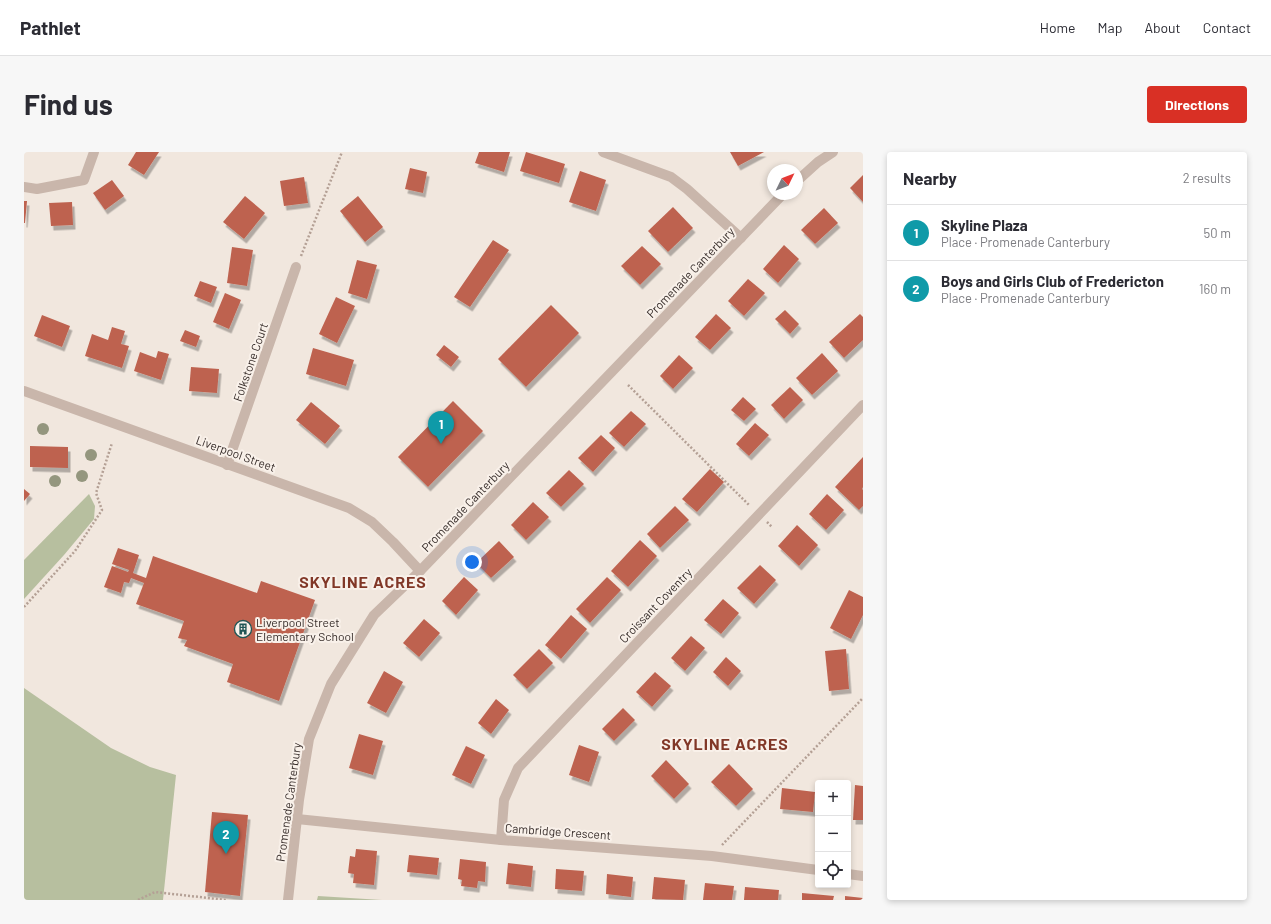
<!DOCTYPE html>
<meta charset="utf-8">
<style>
body{margin:0;font-family:Barlow,sans-serif;background:#f7f7f7;color:#2b2b33}
.controls{position:absolute;right:12px;bottom:12px;display:grid;overflow:hidden;border-radius:4px;box-shadow:0 2px 6px #0003}
.controls button{width:36px;height:36px;display:grid;place-items:center;padding:0;border:0;border-bottom:1px solid #e1e1e2;background:#fff;color:#2b2b33;font:20px sans-serif}
.compass{position:absolute;left:743px;top:12px;width:36px;height:36px;border-radius:50%;background:#fff;box-shadow:0 2px 6px #0003;rotate:47deg}
.you{position:absolute;left:448px;top:410px;width:14px;height:14px;margin:-10px;border:3px solid #fff;border-radius:50%;background:#1a73e8;box-shadow:0 0 0 6px #1a73e833}
.badge{display:grid;place-items:center;width:26px;height:26px;border-radius:50%;background:#d93025;color:#fff;font-size:13px;font-weight:700}
.pin{position:absolute;translate:-50% -33px;filter:drop-shadow(0 1px 2px #0008)}
.pin::after{content:'';position:absolute;top:21px;width:14px;height:12px;background:inherit;clip-path:polygon(0 0,100% 0,50% 100%)}
.list{margin:0;padding:0;list-style:none}
h2{display:flex;justify-content:space-between;align-items:center;height:52px;margin:0;padding:0 16px;font-size:17px}
h2 small{font-size:13px;font-weight:400;color:#7c7c81}
.list li{display:grid;grid-template-columns:26px 1fr auto;gap:12px;align-items:center;box-sizing:border-box;height:56px;padding:0 16px;border-top:1px solid #e1e1e2}
.list b{display:block;font-size:15px;white-space:nowrap}
.list p{margin:0;font-size:13px;white-space:nowrap;color:#7c7c81}
.list em{font-size:13px;font-style:normal;color:#7c7c81}
.icon{flex:none;width:22px;height:22px;fill:none;stroke:currentColor;stroke-width:2;stroke-linecap:round;stroke-linejoin:round}
.map{position:relative;flex:none;width:839px;height:748px;overflow:hidden;border-radius:4px}
header{display:flex;align-items:center;gap:24px;box-sizing:border-box;height:56px;padding:0 20px;background:#fff;border-bottom:1px solid #e1e1e2}
header strong{font-size:19px}
nav{display:flex;gap:22px;margin-inline-start:auto;font-size:14px}
.intro{display:flex;align-items:center;justify-content:space-between;box-sizing:border-box;height:96px;padding:0 24px}
h1{margin:0;font-size:28px}
.button{padding:10px 18px;border-radius:4px;background:#d93025;color:#fff;font-size:14px;font-weight:700}
main{display:flex;gap:24px;padding:0 24px}
aside{flex:1;background:#fff;border-radius:4px;box-shadow:0 2px 6px #0003}
.map>svg:first-child{display:block}
</style>
<header>
<strong>Pathlet</strong>
<nav><a>Home</a><a>Map</a><a>About</a><a>Contact</a></nav>
</header>
<div class="intro"><h1>Find us</h1><a class="button">Directions</a></div>
<main>
<div class="map">
<svg width="839" height="748" viewBox="0 0 839 748">
<defs>
<filter id="shadow"><feDropShadow dx="2.5" dy="4.5" stdDeviation="0" flood-color="#0004"/></filter>
</defs>
<rect width="100%" height="100%" fill="#f1e7de"/>
<g fill="#b7bf9f">
<path d="M65 342 71 354 70 367 40 403 0 447V408Z"/>
<path d="M0 536 87 596 126 615 152 623 139 748H0Z"/>
<path d="M294 744 358 748H293Z"/>
</g>
<g fill="#be624f" filter="url(#shadow)">
<path d="M112 0H135L120 23 104 13Z"/>
<path d="M455 0H486L480 20 451 11Z"/>
<path d="M502 0 541 12 535 31 496 19Z"/>
<path d="M706 0H740L714 14Z"/>
<path d="M386 16 403 20 399 41 381 37Z"/>
<path d="M556 19 582 28 572 59 545 50Z"/>
<path d="M839 23V50L826 36Z"/>
<path d="M280 25 284 51 260 54 256 29Z"/>
<path d="M88 28 100 44 81 58 69 41Z"/>
<path d="M221 44 241 61 220 87 199 70Z"/>
<path d="M334 44 359 75 341 90 316 59Z"/>
<path d="M0 49H3L1 71H0Z"/>
<path d="M48 50 49 73 27 74 25 51Z"/>
<path d="M649 55 669 76 644 100 624 79Z"/>
<path d="M800 56 814 71 791 92 777 78Z"/>
<path d="M469 88 485 98 446 155 430 145Z"/>
<path d="M760 93 775 107 754 131 739 117Z"/>
<path d="M618 94 637 112 616 133 597 114Z"/>
<path d="M208 95 229 98 223 134 203 131Z"/>
<path d="M333 108 353 113 343 147 324 141Z"/>
<path d="M724 127 741 141 720 164 704 149Z"/>
<path d="M176 129 193 135 187 151 170 144Z"/>
<path d="M201 141 217 148 205 177 189 170Z"/>
<path d="M312 145 331 154 313 191 295 182Z"/>
<path d="M527 153 555 181 502 235 474 207Z"/>
<path d="M761 158 775 172 766 182 751 167Z"/>
<path d="M692 162 707 176 686 198 671 185Z"/>
<path d="M836 162 839 165V188L820 206 805 190Z"/>
<path d="M18 163 46 174 38 195 10 184Z"/>
<path d="M88 175 101 179 97 192 105 194 98 216 61 204 68 182 84 188Z"/>
<path d="M161 178 176 184 172 195 156 189Z"/>
<path d="M420 193 435 205 427 215 412 203Z"/>
<path d="M289 196 330 208 322 234 282 222Z"/>
<path d="M134 199 145 202 137 228 110 219 116 200 132 206Z"/>
<path d="M798 201 814 219 788 243 772 226Z"/>
<path d="M655 203 669 216 649 237 636 224Z"/>
<path d="M167 215 195 217 193 241 165 239Z"/>
<path d="M766 235 779 248 760 267 747 253Z"/>
<path d="M719 245 732 257 720 269 707 258Z"/>
<path d="M429 249 459 279 404 335 374 305Z"/>
<path d="M287 250 316 274 301 292 272 268Z"/>
<path d="M607 259 622 272 600 295 585 281Z"/>
<path d="M731 271 745 283 725 304 712 292Z"/>
<path d="M577 283 591 296 569 320 554 306Z"/>
<path d="M6 294 44 295V316L6 315Z"/>
<path d="M839 305V335L838 337 839 338V354L835 358 811 335Z"/>
<path d="M686 317 700 330 673 360 658 347Z"/>
<path d="M545 318 560 332 537 355 522 341Z"/>
<path d="M0 337 6 342 0 349Z"/>
<path d="M803 342 820 358 802 378 785 362Z"/>
<path d="M509 350 525 365 502 388 487 373Z"/>
<path d="M651 354 665 368 636 396 623 382Z"/>
<path d="M773 373 794 393 775 414 754 394Z"/>
<path d="M616 388 633 404 604 435 587 419Z"/>
<path d="M475 389 490 405 467 426 452 411Z"/>
<path d="M94 396 115 403 109 421 122 426 129 404 233 441 237 429 291 448 255 549 203 530 209 512 160 494 163 488 154 486 160 469 112 452 120 431 107 426 105 431 100 430 97 441 80 435 88 414 104 420 105 418 88 412Z"/>
<path d="M736 413 752 428 730 452 713 436Z"/>
<path d="M440 425 454 438 432 463 418 449Z"/>
<path d="M583 425 597 438 566 471 552 457Z"/>
<path d="M825 438 839 445V463L827 487 806 476Z"/>
<path d="M699 447 715 461 697 482 680 468Z"/>
<path d="M547 463 563 477 537 507 521 493Z"/>
<path d="M400 467 416 481 395 505 379 491Z"/>
<path d="M667 484 681 496 661 519 647 506Z"/>
<path d="M515 497 529 511 503 537 489 523Z"/>
<path d="M822 497 825 537 805 539 801 499Z"/>
<path d="M702 505 717 519 704 534 689 520Z"/>
<path d="M360 519 379 530 362 561 343 551Z"/>
<path d="M631 520 647 534 628 555 612 540Z"/>
<path d="M472 547 485 558 467 582 454 571Z"/>
<path d="M599 556 611 568 590 589 578 577Z"/>
<path d="M335 582 359 589 349 623 325 616Z"/>
<path d="M555 593 575 600 565 630 545 623Z"/>
<path d="M442 594 461 603 447 632 428 623Z"/>
<path d="M642 608 665 632 650 647 627 624Z"/>
<path d="M705 612 729 637 712 654 687 630Z"/>
<path d="M831 633 839 634V668H829Z"/>
<path d="M758 636 791 640 789 660 756 657Z"/>
<path d="M188 660 224 663 216 744 181 740Z"/>
<path d="M332 697 353 699 350 733 329 731 330 722 324 721 326 704 331 705Z"/>
<path d="M385 703 415 706 413 723 383 720Z"/>
<path d="M436 707 462 710 461 730 454 729 453 736 437 734 438 728 434 727Z"/>
<path d="M484 711 509 714 507 735 482 732Z"/>
<path d="M532 717 560 719 558 739 531 737Z"/>
<path d="M583 722 609 725 607 745 582 742Z"/>
<path d="M630 725 661 728 659 748 628 747Z"/>
<path d="M681 731 710 734 708 748H679Z"/>
<path d="M721 735 755 738 754 748H720Z"/>
<path d="M778 741 810 744 809 748H778Z"/>
<path d="M821 744 839 746V748H821Z"/>
</g>
<g fill="none" stroke-linecap="round" stroke-linejoin="round">
<g stroke="#b4a095" stroke-width="2.5" stroke-dasharray="2 2" stroke-linecap="butt">
<path d="M277 104 318 0"/>
<path d="M604 233 726 354"/>
<path d="M743 370 748 375"/>
<path d="M0 455 51 399 78 358 72 341 88 291"/>
<path d="M698 693 839 546"/>
<path d="M114 748 131 740 202 748"/>
</g>
<g stroke="#c9b6ab" stroke-width="10">
<path d="M579 0 647 25 663 37 717 86"/>
<path d="M773 29 794 10 809 0"/>
<path d="M0 35 13 37 60 28 70 0"/>
<path d="M0 239 325 356 348 370 369 390 396 419"/>
<path d="M203 313 272 115"/>
<path d="M273 667 477 688 688 704 794 718"/>
<path d="M477 688 480 648 494 616 839 253"/>
<path d="M824 722 839 724"/>
<path d="M264 748 275 648 285 587 307 532 350 463 396 419 759 42"/>
</g>
</g>
<g fill="#94967e">
<circle cx="19" cy="277" r="6"/>
<circle cx="67" cy="303" r="6"/>
<circle cx="58" cy="324" r="6"/>
<circle cx="31" cy="329" r="6"/>
</g>
<defs>
<g id="building-ring" transform="scale(0.9)"><circle r="9.5" fill="#f9f1ea" stroke="#215656" stroke-width="1.5"/><path d="M-4-6H4V6H1V3H-1V6H-4ZM-2.5-4.3h1.7v1.8h-1.7ZM.8-4.3h1.7v1.8H.8ZM-2.5-1h1.7V.8h-1.7ZM.8-1h1.7V.8H.8Z" fill="#215656"/></g>
</defs>
<g fill-rule="evenodd">
<use href="#building-ring" x="219" y="477"/>
</g>
<g text-anchor="middle" dominant-baseline="central" stroke-width="4" stroke-linejoin="round" paint-order="stroke">
<g font-size="12" fill="#372d2a" stroke="#f9f1ea">
<text transform="translate(666 120) rotate(-46)">Promenade Canterbury</text>
<text transform="translate(226 210) rotate(-71)">Folkstone Court</text>
<text transform="translate(212 301) rotate(20)">Liverpool Street</text>
<text transform="translate(441 354) rotate(-46)">Promenade Canterbury</text>
<text transform="translate(631 453) rotate(-46)">Croissant Coventry</text>
<text transform="translate(264 650) rotate(-82)">Promenade Canterbury</text>
<text transform="translate(534 679) rotate(4)">Cambridge Crescent</text>
</g>
<g font-size="12" fill="#372d2a" stroke="#f9f1ea" text-anchor="start">
<text x="232" y="470">Liverpool Street<tspan x="232" dy="14">Elementary School</tspan></text>
</g>
<g font-size="16" font-weight="bold" letter-spacing="1" fill="#813727" stroke="#f9f1ea">
<text x="339" y="429">SKYLINE ACRES</text>
<text x="701" y="591">SKYLINE ACRES</text>
</g>
</g>
</svg>
<div class="controls">
<button>+</button>
<button>−</button>
<button><svg class="icon" aria-label="locate" viewBox="0 0 24 24"><circle cx="12" cy="12" r="6"/><path d="M12 2v4M12 18v4M2 12h4M18 12h4"/></svg></button>
</div>
<svg class="compass" viewBox="-18 -18 36 36"><path d="M0-13l5 13h-10z" fill="#e53935"/><path d="M0 13l5-13h-10z" fill="#7c7c81"/></svg>
<div class="you"></div>
<div class="pin badge" style="left:417px;top:292px;background:#0f9aa8">1</div>
<div class="pin badge" style="left:202px;top:702px;background:#0f9aa8">2</div>
</div>
<aside>
<h2>Nearby<small>2 results</small></h2>
<ul class="list">
<li><span class="badge" style="background:#0f9aa8">1</span><div><b>Skyline Plaza</b><p>Place · Promenade Canterbury</p></div><em>50 m</em></li>
<li><span class="badge" style="background:#0f9aa8">2</span><div><b>Boys and Girls Club of Fredericton</b><p>Place · Promenade Canterbury</p></div><em>160 m</em></li>
</ul>
</aside>
</main>
